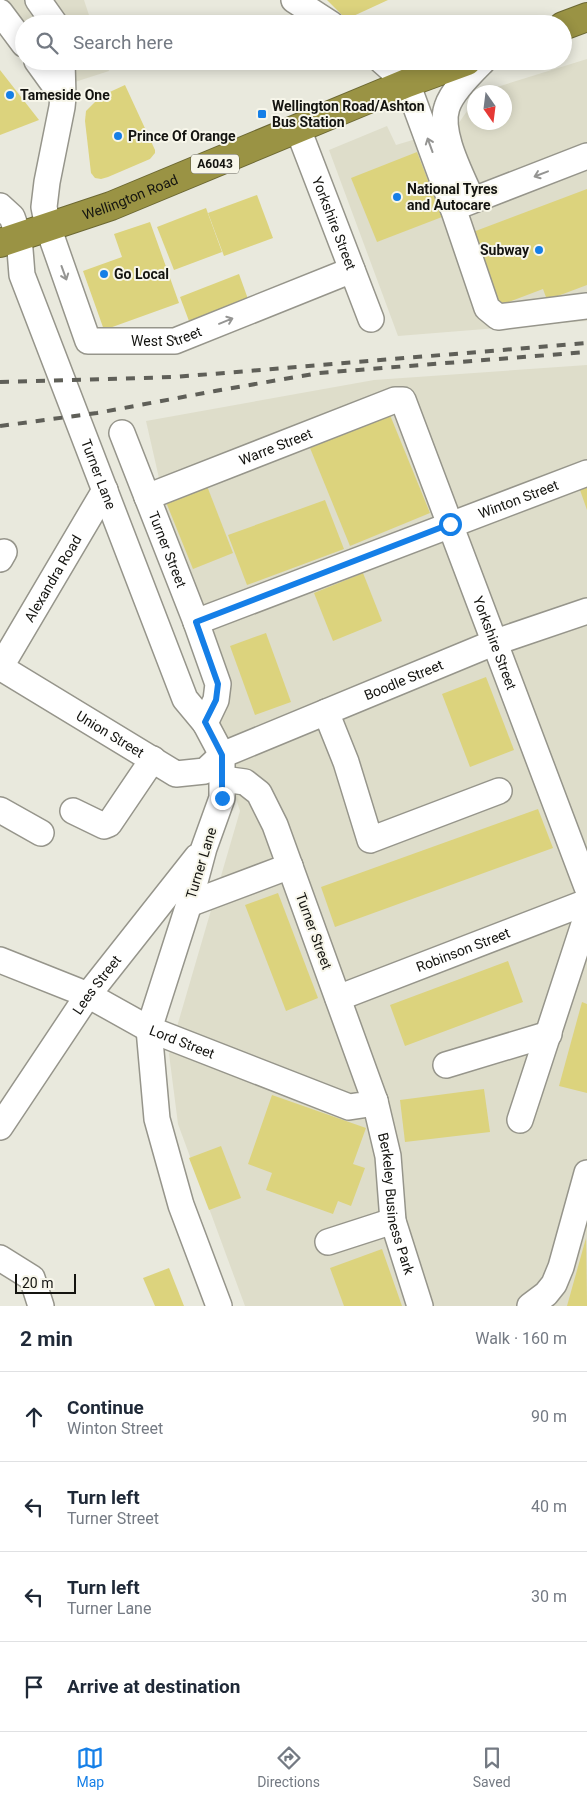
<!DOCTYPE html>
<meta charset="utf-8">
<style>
body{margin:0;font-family:Roboto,sans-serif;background:#f6f6f7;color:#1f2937}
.compass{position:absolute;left:467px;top:85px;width:45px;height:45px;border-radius:50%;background:#fff;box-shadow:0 2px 12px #0003;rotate:166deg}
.scale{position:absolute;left:15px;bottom:12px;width:61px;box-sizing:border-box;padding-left:5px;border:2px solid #141410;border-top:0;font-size:14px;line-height:18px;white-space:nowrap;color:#141410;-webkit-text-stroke:4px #f7f6ea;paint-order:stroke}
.stop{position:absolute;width:15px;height:15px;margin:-11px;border:4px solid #157fe7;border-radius:50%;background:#fff}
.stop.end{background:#157fe7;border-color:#fff;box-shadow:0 1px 5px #0008}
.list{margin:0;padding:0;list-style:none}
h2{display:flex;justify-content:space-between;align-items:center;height:65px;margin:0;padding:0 20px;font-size:21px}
h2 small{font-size:16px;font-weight:400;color:#747a83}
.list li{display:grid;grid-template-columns:32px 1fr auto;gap:15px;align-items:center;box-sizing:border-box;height:90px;padding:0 20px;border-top:1px solid #e0e1e3}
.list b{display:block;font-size:19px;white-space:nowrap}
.list p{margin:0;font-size:16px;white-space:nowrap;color:#747a83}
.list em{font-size:16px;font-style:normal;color:#747a83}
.icon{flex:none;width:28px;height:28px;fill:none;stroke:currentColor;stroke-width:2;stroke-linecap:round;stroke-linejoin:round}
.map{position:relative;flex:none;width:587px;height:1306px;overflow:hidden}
.search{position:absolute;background:#fff;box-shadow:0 2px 12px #0003;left:15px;right:15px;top:15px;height:55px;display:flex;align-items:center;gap:12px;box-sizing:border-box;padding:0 18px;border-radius:28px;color:#747a83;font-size:19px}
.sheet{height:425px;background:#fff}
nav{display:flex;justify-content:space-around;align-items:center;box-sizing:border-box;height:70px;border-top:1px solid #e0e1e3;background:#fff;font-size:14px;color:#747a83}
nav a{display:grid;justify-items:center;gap:2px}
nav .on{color:#157fe7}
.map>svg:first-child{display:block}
</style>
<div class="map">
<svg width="587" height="1306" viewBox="0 0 587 1306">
<rect width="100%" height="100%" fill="#e9e9dd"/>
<g fill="#deddca">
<path d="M0 0H84L92 24H24V61L0 30Z"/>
<path d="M587 59V321L398 336 329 150 387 126 396 145 456 127 474 101V122H504V92H487L497 87Z"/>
<path d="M24 61H105L109 71 47 91Z"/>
<path d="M587 365V1306H245L178 1124 169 1054 240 811 222 755 146 421 374 380Z"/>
</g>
<g fill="#dcd37d">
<path d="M327 0H388L349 18 344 17Z"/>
<path d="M0 70 39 120 0 135Z"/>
<path d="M125 85 155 150V153L150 159 108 177 101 179 95 178 91 173 85 121 86 111 101 96Z"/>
<path d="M417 152 442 217 377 242 351 178Z"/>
<path d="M587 189V285L547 300 543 289 493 308 465 235Z"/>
<path d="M257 195 273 238 224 256 208 213Z"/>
<path d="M206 208 222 252 174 270 157 227Z"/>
<path d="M150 222 179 303 104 330 83 271 122 257 114 234Z"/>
<path d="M239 274 248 299 189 321 180 297Z"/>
<path d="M390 415 430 513 350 546 310 448Z"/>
<path d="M207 486 233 553 193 569 166 502Z"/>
<path d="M587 487V510L580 490Z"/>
<path d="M325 500 344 549 247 585 228 535Z"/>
<path d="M363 573 382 621 333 641 314 593Z"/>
<path d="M266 633 291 702 255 715 230 646Z"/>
<path d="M486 677 514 750 470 767 442 694Z"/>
<path d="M538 809 553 848 335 927 321 887Z"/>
<path d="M278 893 318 998 286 1011 245 905Z"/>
<path d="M508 961 523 1002 405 1046 390 1005Z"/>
<path d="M582 1002 587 1004V1093L559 1086Z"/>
<path d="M484 1089 490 1132 405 1142 400 1100Z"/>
<path d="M272 1095 366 1128 353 1164 365 1168 351 1206 338 1201 333 1214 266 1190 272 1173 248 1164Z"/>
<path d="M221 1146 241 1198 209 1210 189 1158Z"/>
<path d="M586 1238 587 1306H567Z"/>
<path d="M382 1249 402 1306H344L330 1268Z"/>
<path d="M169 1268 184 1306H155L143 1278Z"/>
</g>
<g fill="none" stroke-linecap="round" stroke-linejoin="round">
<g stroke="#96958b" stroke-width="28">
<g id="minor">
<path d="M38 0 55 24"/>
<path d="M294 0 331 24"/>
<path d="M0 12 24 44"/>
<path d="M37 61 63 97"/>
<path id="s1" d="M62 61 63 97 62 107 47 182 44 207 48 227 88 341H175L352 270"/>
<path d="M382 61 407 83 453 208 587 156"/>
<path id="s2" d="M298 129 371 319"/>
<path d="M472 200C462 176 438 133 447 107 452 91 471 73 483 61"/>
<path id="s3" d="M0 206 12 217 19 237 22 275 185 699 205 723 222 755V798L204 848 189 904 149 1029 157 1119 181 1205 219 1306"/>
<path d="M453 208 487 308 498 317 587 306"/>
<path id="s4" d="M122 433 196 622 218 684 216 700 205 723"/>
<path id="s5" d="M147 497 395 400H403L587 887"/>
<path d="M0 559 4 552"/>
<path id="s6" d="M196 622 587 473"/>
<path id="s7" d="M0 667 176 774 205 771 222 755 493 643 587 611"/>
<path id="s8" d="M0 668 105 490"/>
<path d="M326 712 346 762 370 840 499 791"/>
<path d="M0 810 41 833"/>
<path d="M73 811 104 826 109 824 153 759"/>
<path d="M189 904 290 866"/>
<path id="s9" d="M0 960 88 995 149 1029 349 1107 369 1104 375 1101 275 825 259 793 245 782 223 779"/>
<path id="s10" d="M338 998 587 902"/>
<path d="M446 1065 549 1034"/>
<path id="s11" d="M375 1101 388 1156 393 1221 420 1306"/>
<path d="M520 1120 587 915"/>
<path id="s12" d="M0 1127 88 995 197 857"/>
<path d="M328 1242 393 1221"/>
<path d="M0 1258 32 1278 41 1306"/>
<path d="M530 1306 546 1294 554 1284 561 1267 587 1173"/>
</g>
</g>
<g stroke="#6b6732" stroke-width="30">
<g id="highway">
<path d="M563 26 587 17"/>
<path id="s13" d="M0 243 111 206 407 83 467 61"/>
</g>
</g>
<use href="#minor" stroke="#fff" stroke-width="25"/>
<use href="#highway" stroke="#9a9344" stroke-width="28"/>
<g stroke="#5f5f58" stroke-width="4" stroke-dasharray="9 9" stroke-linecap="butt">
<path d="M0 382 175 377 587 343"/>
<path d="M0 426 97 413 215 391 319 373 587 352"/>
</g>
</g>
<defs><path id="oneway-shaft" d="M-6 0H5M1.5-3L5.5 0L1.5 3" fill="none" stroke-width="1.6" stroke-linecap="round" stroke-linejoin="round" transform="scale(1.25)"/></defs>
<g stroke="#959593">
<use href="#oneway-shaft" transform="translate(430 145) rotate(-110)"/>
<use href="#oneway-shaft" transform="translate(541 174) rotate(159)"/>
<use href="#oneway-shaft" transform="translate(64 273) rotate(70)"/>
<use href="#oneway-shaft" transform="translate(226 321) rotate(-22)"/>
</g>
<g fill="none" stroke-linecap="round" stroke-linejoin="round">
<path stroke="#157fe7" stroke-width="6" d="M222 798V755L205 722 216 700 218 684 196 622 450 524"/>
</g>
<g fill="#157fe7" stroke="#f7f6ea" stroke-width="2">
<circle cx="10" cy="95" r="5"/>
<rect x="257" y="109" width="10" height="10" rx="2.5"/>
<circle cx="118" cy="136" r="5"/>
<circle cx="397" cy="197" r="5"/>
<circle cx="539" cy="250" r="5"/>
<circle cx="104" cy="274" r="5"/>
</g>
<g text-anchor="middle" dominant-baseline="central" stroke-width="4" stroke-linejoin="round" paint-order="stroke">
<rect fill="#f7f6ea" stroke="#585851" stroke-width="1" x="191" y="154.5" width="48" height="19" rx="4"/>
<g font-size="12" font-weight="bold" fill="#141410">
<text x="215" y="164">A6043</text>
</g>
<g font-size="14" font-weight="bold" fill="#141410" stroke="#f7f6ea" text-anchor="start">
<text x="20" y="95">Tameside One</text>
<text x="272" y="106">Wellington Road/Ashton<tspan x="272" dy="16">Bus Station</tspan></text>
<text x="128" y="136">Prince Of Orange</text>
<text x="407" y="189">National Tyres<tspan x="407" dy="16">and Autocare</tspan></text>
<text x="529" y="250" text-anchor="end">Subway</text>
<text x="114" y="274">Go Local</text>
</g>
<g font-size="14" fill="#141410" stroke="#f7f6ea">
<text stroke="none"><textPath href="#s13" startOffset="138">Wellington Road</textPath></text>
<text stroke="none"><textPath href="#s2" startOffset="101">Yorkshire Street</textPath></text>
<text stroke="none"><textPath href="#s1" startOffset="368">West Street</textPath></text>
<text stroke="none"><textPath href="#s5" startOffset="138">Warre Street</textPath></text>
<text stroke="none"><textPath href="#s3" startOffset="289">Turner Lane</textPath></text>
<text stroke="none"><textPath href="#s6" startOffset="345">Winton Street</textPath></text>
<text stroke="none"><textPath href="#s4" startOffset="125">Turner Street</textPath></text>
<text stroke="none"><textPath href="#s8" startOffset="104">Alexandra Road</textPath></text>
<text stroke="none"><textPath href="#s5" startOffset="534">Yorkshire Street</textPath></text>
<text stroke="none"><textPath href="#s7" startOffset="455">Boodle Street</textPath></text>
<text stroke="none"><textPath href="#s7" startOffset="129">Union Street</textPath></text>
<text transform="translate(201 863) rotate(-73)">Turner Lane</text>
<text transform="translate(314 931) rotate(70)">Turner Street</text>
<text stroke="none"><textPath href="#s10" startOffset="134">Robinson Street</textPath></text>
<text stroke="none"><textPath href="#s12" startOffset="172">Lees Street</textPath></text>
<text stroke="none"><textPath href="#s9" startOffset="200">Lord Street</textPath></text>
<text stroke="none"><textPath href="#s11" startOffset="105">Berkeley Business Park</textPath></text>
</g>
</g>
</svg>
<svg class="compass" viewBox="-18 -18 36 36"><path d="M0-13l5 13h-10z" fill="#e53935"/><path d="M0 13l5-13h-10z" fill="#747a83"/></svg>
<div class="scale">20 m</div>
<div class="stop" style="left:450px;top:524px"></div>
<div class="stop end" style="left:222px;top:798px"></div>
<div class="search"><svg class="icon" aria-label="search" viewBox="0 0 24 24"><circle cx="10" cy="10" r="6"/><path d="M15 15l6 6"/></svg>Search here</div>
</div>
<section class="sheet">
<h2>2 min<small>Walk · 160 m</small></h2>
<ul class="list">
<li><svg class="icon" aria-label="ahead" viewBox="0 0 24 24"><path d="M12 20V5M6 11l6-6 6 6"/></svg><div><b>Continue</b><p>Winton Street</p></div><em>90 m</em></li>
<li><svg class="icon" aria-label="left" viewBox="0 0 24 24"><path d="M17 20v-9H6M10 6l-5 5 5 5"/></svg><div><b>Turn left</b><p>Turner Street</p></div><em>40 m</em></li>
<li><svg class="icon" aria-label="left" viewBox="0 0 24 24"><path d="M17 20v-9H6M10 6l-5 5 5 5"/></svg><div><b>Turn left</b><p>Turner Lane</p></div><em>30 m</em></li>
<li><svg class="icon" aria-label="arrive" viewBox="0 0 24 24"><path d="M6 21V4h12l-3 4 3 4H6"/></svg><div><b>Arrive at destination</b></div></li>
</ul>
</section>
<nav>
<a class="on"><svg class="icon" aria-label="map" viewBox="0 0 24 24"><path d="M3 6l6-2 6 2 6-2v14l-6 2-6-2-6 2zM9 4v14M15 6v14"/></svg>Map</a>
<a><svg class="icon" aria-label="directions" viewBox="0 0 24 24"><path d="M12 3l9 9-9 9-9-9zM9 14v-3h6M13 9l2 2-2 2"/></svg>Directions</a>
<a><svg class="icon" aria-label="saved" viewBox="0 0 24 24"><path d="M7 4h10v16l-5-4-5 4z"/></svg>Saved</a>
</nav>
